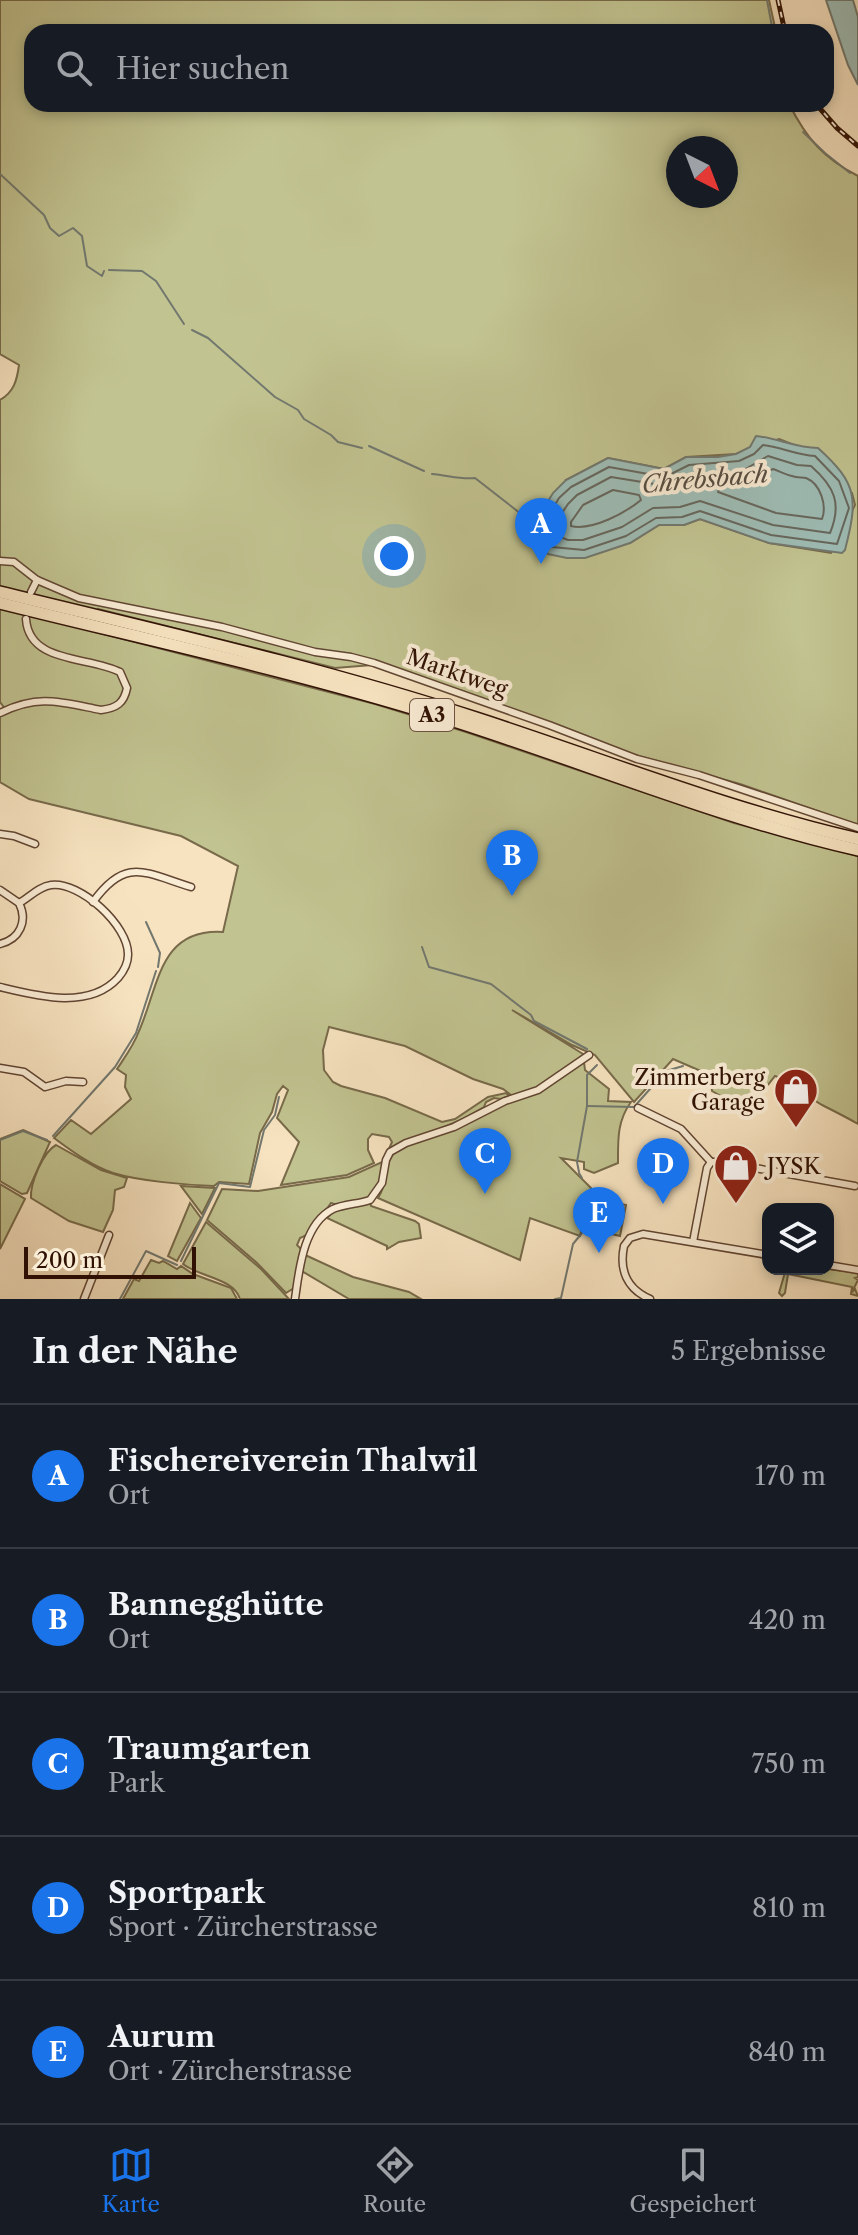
<!DOCTYPE html>
<html lang="de">
<meta charset="utf-8">
<style>
body{margin:0;font-family:"Libre Caslon Text",serif;background:#242831;color:#f1f3f6}
.controls{position:absolute;right:24px;bottom:24px;display:grid;overflow:hidden;border-radius:16px;box-shadow:0 4px 12px #0003}
.controls button{width:72px;height:72px;display:grid;place-items:center;padding:0;border:0;border-bottom:2px solid #363941;background:#171b24;color:#f1f3f6;font:40px sans-serif}
.compass{position:absolute;left:666px;top:136px;width:72px;height:72px;border-radius:50%;background:#171b24;box-shadow:0 4px 12px #0003;rotate:138deg}
.scale{position:absolute;left:24px;bottom:20px;width:172px;box-sizing:border-box;padding-left:8px;border:4px solid #301104;border-top:0;font-size:22px;line-height:28px;white-space:nowrap;color:#301104;-webkit-text-stroke:6px #faedd6;paint-order:stroke}
.you{position:absolute;left:394px;top:556px;width:28px;height:28px;margin:-20px;border:6px solid #fff;border-radius:50%;background:#1a73e8;box-shadow:0 0 0 12px #1a73e833}
.badge{display:grid;place-items:center;width:52px;height:52px;border-radius:50%;background:#1a73e8;color:#fff;font-size:26px;font-weight:700}
.pin{position:absolute;translate:-50% -66px;filter:drop-shadow(0 2px 4px #0008)}
.pin::after{content:'';position:absolute;top:42px;width:28px;height:24px;background:inherit;clip-path:polygon(0 0,100% 0,50% 100%)}
.list{margin:0;padding:0;list-style:none}
h2{display:flex;justify-content:space-between;align-items:center;height:104px;margin:0;padding:0 32px;font-size:34px}
h2 small{font-size:26px;font-weight:400;color:#9ea1a6}
.list li{display:grid;grid-template-columns:52px 1fr auto;gap:24px;align-items:center;box-sizing:border-box;height:144px;padding:0 32px;border-top:2px solid #363941}
.list b{display:block;font-size:30px;white-space:nowrap}
.list p{margin:0;font-size:26px;white-space:nowrap;color:#9ea1a6}
.list em{font-size:26px;font-style:normal;color:#9ea1a6}
.icon{flex:none;width:44px;height:44px;fill:none;stroke:currentColor;stroke-width:2;stroke-linecap:round;stroke-linejoin:round}
.map{position:relative;flex:none;width:858px;height:1299px;overflow:hidden}
.search{position:absolute;background:#171b24;box-shadow:0 4px 12px #0003;left:24px;right:24px;top:24px;height:88px;display:flex;align-items:center;gap:20px;box-sizing:border-box;padding:0 28px;border-radius:24px;color:#9ea1a6;font-size:30px}
.sheet{height:824px;background:#171b24}
nav{display:flex;justify-content:space-around;align-items:center;box-sizing:border-box;height:112px;border-top:2px solid #363941;background:#171b24;font-size:22px;color:#9ea1a6}
nav a{display:grid;justify-items:center;gap:4px}
nav .on{color:#1a73e8}
.map>svg:first-child{display:block}
</style>
<div class="map">
<svg width="858" height="1299" viewBox="0 0 858 1299">
<rect width="100%" height="100%" fill="#f7e3c0"/>
<filter id="stains"><feTurbulence type="fractalNoise" baseFrequency=".0025" numOctaves="4"/><feColorMatrix values="0 0 0 0 .2 0 0 0 0 .09 0 0 0 0 .02 0 0 0 .5 -.17"/></filter>
<radialGradient id="worn" r=".72"><stop offset=".6" stop-color="#630" stop-opacity="0"/><stop offset="1" stop-color="#630" stop-opacity=".3"/></radialGradient>
<g fill="#c1c390" stroke="#786a4a" stroke-width="2" fill-rule="evenodd">
<path d="M0 0H769L776 32H32V104H789C807 139 823 158 858 176V825L740 784 632 754 558 725 385 664 335 668 98 609 92 631 375 704 466 732 734 823 858 856V1124C846 1117 836 1112 824 1106 806 1097 795 1082 775 1076L749 1109 742 1108 712 1091 710 1075 673 1059 634 1102 595 1055 572 1045 512 1010 583 1054 585 1070 609 1089 608 1101 631 1102C617 1121 618 1140 618 1163L594 1173 584 1169V1162L561 1158 591 1188 580 1236 530 1218 520 1260 378 1198C390 1181 381 1161 400 1148L515 1098 503 1089 473 1079 405 1046 329 1027 323 1050 324 1070 333 1082 341 1086 385 1098 442 1122 455 1119 488 1097 506 1093 509 1096 501 1099 494 1098 486 1102 484 1107 463 1119 388 1151 392 1142 389 1137 372 1134 368 1139V1150L374 1163 347 1175 281 1185 299 1142 277 1118 288 1090 283 1086 277 1094 272 1112 260 1133 249 1184 219 1182 214 1186C186 1185 139 1181 113 1173 90 1165 72 1151 54 1138L71 1120 91 1134 131 1099 125 1087 126 1075 117 1069C125 1057 134 1045 139 1031 159 986 159 928 223 932L238 866 181 836 29 799 0 782V713L6 710 0 702V400C14 392 17 380 19 365L0 354ZM678 148H726V196H678ZM779 439 802 448 852 493 855 505 831 553 769 543 700 519 684 525H659L630 543 566 480 608 458 664 469 686 457 736 454Z"/>
<path d="M23 1130 50 1142 27 1193 22 1194 0 1181V1139Z"/>
<path d="M56 1145 101 1170 127 1178 124 1187 115 1190 113 1210 103 1232 69 1221 31 1198C30 1183 43 1152 56 1145Z"/>
<path d="M382 1162 381 1182 368 1199 337 1205 331 1203 309 1234 300 1238 297 1245 301 1249 294 1288 286 1293 257 1263 207 1220 222 1189 258 1191 349 1177Z"/>
<path d="M0 1184 25 1199 0 1249Z"/>
<path d="M181 1186 215 1188 202 1214Z"/>
<path d="M597 1199 626 1205 620 1236 590 1229Z"/>
<path d="M370 1201 371 1206 415 1221 419 1224 421 1238 399 1242 387 1249V1246L327 1218 333 1212Z"/>
<path d="M190 1203 201 1218 177 1261 168 1256Z"/>
<path d="M206 1222 261 1269 289 1299H240C234 1278 199 1277 183 1264Z"/>
<path d="M303 1254 353 1277 409 1292 421 1299H349L300 1270Z"/>
<path d="M151 1260 159 1263 163 1261 177 1269 181 1266 193 1274 231 1288 237 1299H123L134 1279 139 1281Z"/>
<path d="M786 1269H828L858 1273V1277L855 1278 858 1280 852 1292 855 1289 858 1296 851 1294 852 1287 788 1274 785 1293 782 1296 779 1293Z"/>
</g>
<g fill="#9ebdb6" stroke="#72786f" stroke-width="2">
<path d="M826 0H853L858 17V85L848 65Z"/>
<path d="M756 436C777 438 796 448 818 448 858 484 858 499 845 550L842 553 769 543 700 519 684 525H659L630 543 585 558H567L548 554 536 542 542 511 553 493 566 480 608 458 664 469 686 457H718L736 454 750 447Z"/>
</g>
<g fill="none" stroke-linecap="round" stroke-linejoin="round">
<g stroke="#67675d" stroke-width="2">
<path d="M763 445C781 447 796 455 815 456L839 481 849 508 837 544 771 535 700 511 682 517 656 518 626 536 584 550 552 547 544 540 549 515 559 498 571 487 609 467 665 477 689 465 739 461 754 454Z"/>
<path d="M768 456 797 465 811 466C835 487 842 504 830 533L773 525 700 501 680 507 653 508 622 527 583 540H568L555 535 558 519 568 504 577 495 611 477 667 486 691 475 742 471Z"/>
<path d="M773 469C779 471 786 475 792 476 797 478 802 477 806 478 821 484 827 506 822 519L776 513 718 492 720 487 745 482Z"/>
<path d="M613 490 639 495 641 500C625 513 592 531 571 526V522L583 505Z"/>
</g>
<g stroke="#72786f" stroke-width="2">
<path d="M767 0 773 32"/>
<path d="M792 104V105"/>
<path d="M803 132 825 153 850 173"/>
<path d="M0 174 44 215 50 228 59 236 73 228 82 236 87 266 102 276 104 271"/>
<path d="M109 270 142 271 156 281 184 324"/>
<path d="M192 330 208 338 275 397 298 410 304 419 331 435 338 442 362 448"/>
<path d="M369 446 424 471"/>
<path d="M432 474C447 475 461 480 475 478L539 528"/>
<path d="M146 922 160 953 158 967"/>
<path d="M422 947 429 967 491 984 531 1015 534 1021 587 1049"/>
<path d="M587 1106 634 1107 666 1071 683 1066"/>
<path d="M53 1136 115 1067 136 1033 156 971"/>
<path d="M0 1140 23 1131 47 1140"/>
<path d="M579 1172 577 1162 587 1106V1075L597 1065"/>
<path d="M579 1173 582 1178"/>
<path d="M584 1230 591 1206 590 1192"/>
<path d="M181 1261 219 1183 250 1187 264 1130 275 1115 279 1097"/>
<path d="M298 1261 302 1248"/>
<path d="M120 1299 146 1251 177 1265"/>
<path d="M555 1299 561 1298 573 1244 582 1233"/>
</g>
<g stroke="#624633" stroke-width="9">
<g id="street">
<path d="M0 561 14 562 37 580 79 598 222 627 315 652 351 657 374 663 549 725 637 759 699 775 858 828"/>
<path d="M31 592 37 580"/>
<path d="M0 713C39 694 60 702 101 710 117 708 124 703 127 688L120 672C89 656 29 664 26 619"/>
<path d="M0 834 14 836 35 844"/>
<path d="M0 890 19 903C28 921 20 939 0 944"/>
<path d="M93 902C126 856 145 873 191 887"/>
<path d="M0 987C37 996 89 1010 118 978 124 971 128 964 128 955 129 926 80 881 51 885 38 887 30 897 19 903"/>
<path d="M0 1068 24 1072 45 1087 66 1081 83 1082"/>
<path d="M638 1108 681 1129 711 1162"/>
<path d="M711 1162H722L855 1186"/>
<path d="M693 1242 707 1168 711 1162"/>
<path d="M828 1265 858 1270"/>
<path d="M84 1299 109 1235"/>
<path d="M295 1299C299 1271 303 1224 333 1209 344 1204 359 1204 370 1200L382 1183 386 1160 390 1152 406 1143 454 1127 505 1101 538 1090 589 1055"/>
<path d="M650 1299C627 1289 619 1270 624 1246L630 1238 643 1234 768 1255"/>
</g>
</g>
<g stroke="#301104" stroke-width="14">
<g id="highway">
<path d="M0 592C159 631 320 667 476 718 603 759 727 809 858 839"/>
<path d="M0 603C145 639 292 671 435 715 577 759 713 817 858 850"/>
</g>
</g>
<use href="#street" stroke="#faedd6" stroke-width="6"/>
<use href="#highway" stroke="#f7e3c0" stroke-width="11"/>
<g stroke="#301104" stroke-width="5">
<g id="rail">
<path d="M778 0 785 32"/>
<path d="M816 104 837 128 858 146"/>
</g>
</g>
<use href="#rail" stroke="#faedd6" stroke-width="2" stroke-dasharray="6" stroke-linecap="butt"/>
</g>
<defs>
<g id="shop-pin" transform="scale(2.3)"><path d="M0 17L-7.5 6A9.5 9.5 0 1 1 7.5 6Z" fill="#8f2418" stroke="#faedd6"/><path d="M-5-2.5h2.3a2.7 3.5 0 0 1 5.4 0H5L5.5 6h-11ZM-1.5-2.5h3a1.5 2.3 0 0 0-3 0Z" fill="#fff"/></g>
</defs>
<g fill-rule="evenodd">
<use href="#shop-pin" x="796" y="1090"/>
<use href="#shop-pin" x="736" y="1166"/>
</g>
<g text-anchor="middle" dominant-baseline="central" stroke-width="8" stroke-linejoin="round" paint-order="stroke">
<rect fill="#faedd6" stroke="#6d5343" stroke-width="2" x="410" y="699" width="44" height="32" rx="6"/>
<g font-size="20" font-weight="bold" fill="#301104">
<text x="432" y="715">A3</text>
</g>
<g font-size="22" fill="#301104" stroke="#faedd6">
<text transform="translate(457 673) rotate(19)">Marktweg</text>
</g>
<g font-size="22" fill="#301104" stroke="#faedd6" text-anchor="end">
<text x="765" y="1077">Zimmerberg<tspan x="765" dy="25">Garage</tspan></text>
<text x="767" y="1166" text-anchor="start">JYSK</text>
</g>
<g font-size="24" font-style="italic" fill="#564d42" stroke="#faedd6">
<text transform="translate(705 479) rotate(-5)">Chrebsbach</text>
</g>
</g>
<rect width="100%" height="100%" filter="url(#stains)"/>
<rect width="100%" height="100%" fill="url(#worn)"/>
</svg>
<div class="controls">
<button><svg class="icon" aria-label="layers" viewBox="0 0 24 24"><path d="M12 4l9 5-9 5-9-5zM3 14l9 5 9-5"/></svg></button>
</div>
<svg class="compass" viewBox="-18 -18 36 36"><path d="M0-13l5 13h-10z" fill="#e53935"/><path d="M0 13l5-13h-10z" fill="#9ea1a6"/></svg>
<div class="scale">200 m</div>
<div class="you"></div>
<div class="pin badge" style="left:541px;top:564px">A</div>
<div class="pin badge" style="left:512px;top:896px">B</div>
<div class="pin badge" style="left:485px;top:1194px">C</div>
<div class="pin badge" style="left:663px;top:1204px">D</div>
<div class="pin badge" style="left:599px;top:1253px">E</div>
<div class="search"><svg class="icon" aria-label="search" viewBox="0 0 24 24"><circle cx="10" cy="10" r="6"/><path d="M15 15l6 6"/></svg>Hier suchen</div>
</div>
<section class="sheet">
<h2>In der Nähe<small>5 Ergebnisse</small></h2>
<ul class="list">
<li><span class="badge">A</span><div><b>Fischereiverein Thalwil</b><p>Ort</p></div><em>170 m</em></li>
<li><span class="badge">B</span><div><b>Bannegghütte</b><p>Ort</p></div><em>420 m</em></li>
<li><span class="badge">C</span><div><b>Traumgarten</b><p>Park</p></div><em>750 m</em></li>
<li><span class="badge">D</span><div><b>Sportpark</b><p>Sport · Zürcherstrasse</p></div><em>810 m</em></li>
<li><span class="badge">E</span><div><b>Aurum</b><p>Ort · Zürcherstrasse</p></div><em>840 m</em></li>
</ul>
</section>
<nav>
<a class="on"><svg class="icon" aria-label="map" viewBox="0 0 24 24"><path d="M3 6l6-2 6 2 6-2v14l-6 2-6-2-6 2zM9 4v14M15 6v14"/></svg>Karte</a>
<a><svg class="icon" aria-label="directions" viewBox="0 0 24 24"><path d="M12 3l9 9-9 9-9-9zM9 14v-3h6M13 9l2 2-2 2"/></svg>Route</a>
<a><svg class="icon" aria-label="saved" viewBox="0 0 24 24"><path d="M7 4h10v16l-5-4-5 4z"/></svg>Gespeichert</a>
</nav>
